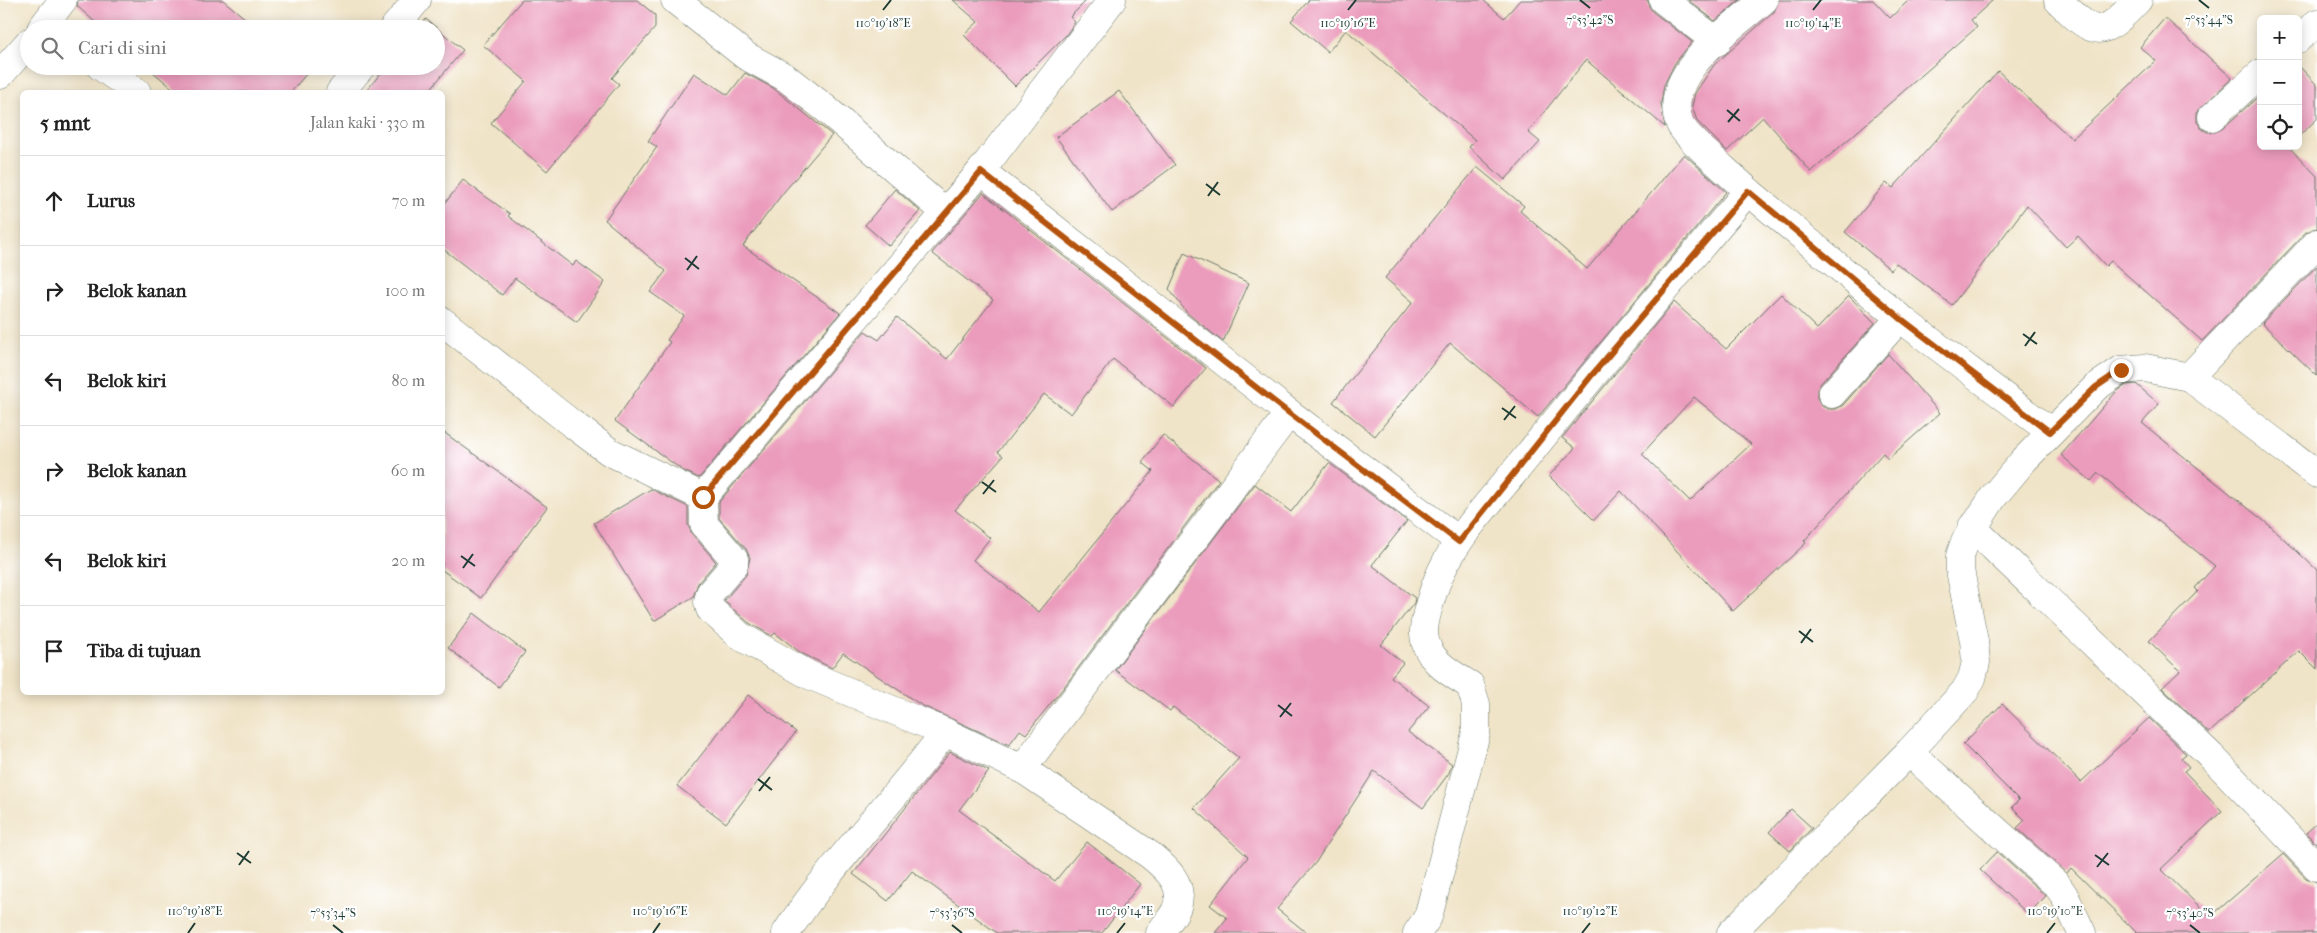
<!DOCTYPE html>
<html lang="id">
<meta charset="utf-8">
<style>
body{margin:0;font-family:"IM FELL French Canon",serif;background:#f2f2f2;color:#222}
.controls{position:absolute;right:15px;top:15px;display:grid;overflow:hidden;border-radius:8px;box-shadow:0 2px 12px #0003}
.controls button{width:45px;height:45px;display:grid;place-items:center;padding:0;border:0;border-bottom:1px solid #e0e0e0;background:#fff;color:#222;font:25px sans-serif}
.stop{position:absolute;width:15px;height:15px;margin:-11px;border:4px solid #b45309;border-radius:50%;background:#fff}
.stop.end{background:#b45309;border-color:#fff;box-shadow:0 1px 5px #0008}
.list{margin:0;padding:0;list-style:none}
h2{display:flex;justify-content:space-between;align-items:center;height:65px;margin:0;padding:0 20px;font-size:21px}
h2 small{font-size:16px;font-weight:400;color:#767676}
.list li{display:grid;grid-template-columns:32px 1fr auto;gap:15px;align-items:center;box-sizing:border-box;height:90px;padding:0 20px;border-top:1px solid #e0e0e0}
.list b{display:block;font-size:19px;white-space:nowrap}
.list em{font-size:16px;font-style:normal;color:#767676}
.icon{flex:none;width:28px;height:28px;fill:none;stroke:currentColor;stroke-width:2;stroke-linecap:round;stroke-linejoin:round}
.map{position:relative;flex:none;width:2317px;height:933px;overflow:hidden}
.search{position:absolute;background:#fff;box-shadow:0 2px 12px #0003;left:20px;top:20px;width:425px;height:55px;display:flex;align-items:center;gap:12px;box-sizing:border-box;padding:0 18px;border-radius:28px;color:#767676;font-size:19px}
.panel{position:absolute;background:#fff;box-shadow:0 2px 12px #0003;left:20px;top:90px;width:425px;height:605px;border-radius:8px}
.map>svg:first-child{display:block}
</style>
<div class="map">
<svg width="2317" height="933" viewBox="0 0 2317 933">
<rect width="100%" height="100%" fill="#fff"/>
<filter id="ink" filterUnits="userSpaceOnUse"><feTurbulence type="fractalNoise" baseFrequency=".02" numOctaves="2"/><feDisplacementMap in="SourceGraphic" scale="10" xChannelSelector="R" yChannelSelector="G"/><feConvolveMatrix kernelMatrix="1 2 1 2 8 2 1 2 1" color-interpolation-filters="sRGB"/></filter>
<filter id="wash" filterUnits="userSpaceOnUse"><feTurbulence type="fractalNoise" baseFrequency=".0096" numOctaves="4" result="noise"/><feDisplacementMap in="SourceGraphic" scale="20" xChannelSelector="R" yChannelSelector="G"/><feGaussianBlur stdDeviation="1.12" result="paint"/><feColorMatrix in="noise" values="0 0 0 0 0 0 0 0 0 0 0 0 0 0 0 0 0 1.4 0 .05"/><feComposite in="paint" operator="in"/></filter>
<g filter="url(#wash)">
<rect width="100%" height="100%" fill="#f0e4c8"/>
<g id="blocks">
<g fill="#eb9bbc" fill-rule="evenodd">
<path d="M78 0H223L258 29H103L77 6Z"/>
<path d="M522 0H637L655 15V28L612 78 619 84 547 171 491 123 526 81 483 45Z"/>
<path d="M953 0H1087L1070 17 1075 22 1066 35 1015 86 964 35 978 22Z"/>
<path d="M1309 0H1483L1504 18 1520 0H1648L1649 6 1653 12 1692 42 1675 63 1664 85 1661 103 1665 127 1586 60 1528 132 1540 142 1505 180 1469 147 1475 140 1346 30 1328 52 1291 21Z"/>
<path d="M1688 0H1740L1715 21Z"/>
<path d="M1779 0H1873L1890 18 1909 0H1993L1971 20 1977 27 1811 172 1763 117 1727 151 1697 121 1692 106 1695 93 1714 65 1774 12Z"/>
<path d="M2165 18 2232 78 2197 112V121L2201 128 2207 132H2215L2222 129 2261 94V146H2288L2317 176V228L2306 232 2202 341 2111 261 2106 266 2078 236 2066 247 2027 205 1952 305 1896 263 1891 270 1845 232 1886 183 1893 188 1998 71 2072 139 2156 61 2140 47Z"/>
<path d="M426 19 463 50 428 92H365L387 66H436V29H419Z"/>
<path d="M2298 65 2317 85V119L2298 137Z"/>
<path d="M146 66H301L308 72 291 92H177Z"/>
<path d="M694 73 728 95 745 73 773 88 832 135 783 193 743 246 840 313 699 478 682 470 615 421 670 342 667 340 684 316 650 292 666 271 605 220 657 147 648 141Z"/>
<path d="M1119 91 1175 165 1112 212 1056 137Z"/>
<path d="M1684 154 1726 192 1538 417 1450 343 1375 436 1333 402 1413 302 1385 278 1477 167 1524 206 1520 211 1587 269Z"/>
<path d="M463 180 510 214 508 216 573 266 576 261 605 282 577 322 515 278 502 295 442 248V207Z"/>
<path d="M895 189 920 211 889 246 865 225Z"/>
<path d="M983 193 1206 368 1174 407 1113 359 1071 414 1044 394 998 452 1003 456 955 510 990 538 973 560 1039 612 1153 471 1142 462 1163 435 1219 480 1064 687 1026 734 1020 730 1009 745 921 705 843 653 832 668 801 653 775 633 772 636 749 623 724 601 746 575 750 558 746 549 719 518V502L865 331 879 340 897 317 947 359 993 300 932 253Z"/>
<path d="M1184 253 1249 283 1223 342 1187 313 1169 289Z"/>
<path d="M2317 266V376L2262 323Z"/>
<path d="M1781 294 1817 329 1849 296 1875 323 1820 384 1817 390V398L1822 406 1828 409H1836L1843 405 1888 354 1940 413 1888 459 1883 453 1804 541 1806 543 1733 611 1621 491 1594 520 1549 476 1575 448 1562 438 1674 302 1726 349ZM1694 397 1751 444 1690 501 1642 454Z"/>
<path d="M2136 384 2159 404 2142 423 2269 525 2317 570V669L2299 651 2209 733 2162 688 2180 671 2149 641 2198 591 2195 588 2215 566 2098 473 2091 481 2061 455 2116 392 2126 385Z"/>
<path d="M442 431 547 507 481 598 442 570Z"/>
<path d="M1329 463 1407 521 1372 565 1415 598 1414 603 1381 645 1403 663 1391 677 1429 706 1408 732 1452 764 1449 773 1423 808 1374 771 1316 862 1277 909 1307 933H1215L1227 918 1210 905 1248 857 1194 808 1239 758 1173 707 1170 711 1115 670 1255 484 1291 512Z"/>
<path d="M651 489 688 507V525L692 534 716 562 698 583 693 597 654 621 594 523Z"/>
<path d="M474 613 525 652 499 687 448 648Z"/>
<path d="M748 695 796 732 726 823 677 786Z"/>
<path d="M2002 704 2081 782 2149 718 2186 754 2181 758 2189 767 2184 771 2222 811 2161 869 2210 917 2283 854 2306 878 2317 882V933H2137L2071 868 2067 873 2017 828 2025 820 2012 807 2019 800 1963 744Z"/>
<path d="M950 752 989 771 959 810 1055 881 1087 842 1140 884 1102 933H997L912 871 888 901 853 874Z"/>
<path d="M1791 809 1812 828 1790 851 1769 832Z"/>
<path d="M2317 823V844L2306 833Z"/>
<path d="M1997 852 2046 896 2028 914 1980 870Z"/>
</g>
</g>
</g>
<g filter="url(#ink)">
<use href="#blocks" fill-opacity="0" stroke="#687768" stroke-width="1"/>
<g fill="none" stroke-linecap="round" stroke-linejoin="round">
<g stroke="#687768" stroke-width="29">
<g id="street">
<path d="M675 0 746 56 785 77 826 109 946 213"/>
<path d="M1663 0 1717 42"/>
<path d="M2058 0C2096 38 2101 39 2138 0"/>
<path d="M41 29 63 0"/>
<path d="M393 29 417 0"/>
<path d="M2298 39 2317 23"/>
<path d="M100 66 137 92"/>
<path d="M0 75 29 42"/>
<path d="M340 92 362 66"/>
<path d="M2212 117 2261 73"/>
<path d="M981 171 1289 413 1459 541"/>
<path d="M1748 191 1900 318 2051 432"/>
<path d="M442 321 571 423 610 452 703 497 704 524 734 559V565L710 593 708 602 710 609 740 636 809 675 945 732C894 801 833 861 786 933"/>
<path d="M2189 377 2317 243"/>
<path d="M1832 394 1900 318"/>
<path d="M703 497 981 171 1112 0"/>
<path d="M1972 527 2211 756 2317 867"/>
<path d="M945 732 1022 769 1289 413"/>
<path d="M1909 752 2057 885 2064 895 2082 933"/>
<path d="M1022 769 1150 855C1166 868 1185 884 1177 907 1174 916 1165 925 1160 933"/>
<path d="M1417 933 1428 917 1476 733V704L1470 685C1450 673 1426 660 1424 634 1423 620 1435 585 1441 572 1461 530 1500 491 1529 454 1600 365 1674 278 1748 191 1734 177 1687 139 1680 124 1659 75 1732 28 1764 0"/>
<path d="M1731 933 1909 752 1965 691 1972 678 1976 662 1974 641 1960 570V556L1965 541 1994 496 2024 460 2096 387 2121 370 2145 368 2189 377 2317 474"/>
</g>
</g>
<use href="#street" stroke="#fff" stroke-width="28"/>
</g>
</g>
<g fill="none" stroke-linecap="round" stroke-linejoin="round" filter="url(#ink)">
<path stroke="#b45309" stroke-width="6" d="M703 497 981 172 1289 413 1459 542 1592 375 1748 191 1900 318 2050 432 2096 387 2121 370"/>
</g>
<path fill="none" stroke="#1f3d34" stroke-width="2" d="M1580 0 1590 8M2199 0 2209 8M883 10 891 0M1348 10 1356 0M1813 10 1821 0M1727 110 1740 121M1728 122 1739 109M1206 184 1220 195M1208 196 1218 182M685 258 699 269M687 270 697 256M2023 334 2037 344M2025 346 2035 332M1502 408 1516 418M1504 420 1515 406M982 482 996 492M983 494 994 480M461 556 475 566M463 568 473 554M1799 631 1813 642M1801 643 1811 629M1278 705 1292 716M1280 717 1291 703M758 779 772 790M759 791 770 777M237 853 251 863M2095 855 2109 865M239 865 249 851M2097 867 2108 853M333 925 343 933M952 925 962 933M2190 925 2200 933M188 933 195 923M653 933 660 923M1117 933 1125 923M1582 933 1590 923M2047 933 2055 923"/>
<g font-size="12" text-anchor="middle" fill="#1f3d34" stroke="#fff" stroke-width="4.5" stroke-linejoin="round" paint-order="stroke">
<text x="2209" y="24">7°53'44"S</text>
<text x="1590" y="24">7°53'42"S</text>
<text x="883" y="27">110°19'18"E</text>
<text x="1348" y="27">110°19'16"E</text>
<text x="1813" y="27">110°19'14"E</text>
<text x="195" y="915">110°19'18"E</text>
<text x="660" y="915">110°19'16"E</text>
<text x="1125" y="915">110°19'14"E</text>
<text x="1590" y="915">110°19'12"E</text>
<text x="2055" y="915">110°19'10"E</text>
<text x="333" y="917">7°53'34"S</text>
<text x="952" y="917">7°53'36"S</text>
<text x="2190" y="917">7°53'40"S</text>
</g>
</svg>
<div class="controls">
<button>+</button>
<button>−</button>
<button><svg class="icon" aria-label="locate" viewBox="0 0 24 24"><circle cx="12" cy="12" r="6"/><path d="M12 2v4M12 18v4M2 12h4M18 12h4"/></svg></button>
</div>
<div class="stop" style="left:703px;top:497px"></div>
<div class="stop end" style="left:2121px;top:370px"></div>
<div class="search"><svg class="icon" aria-label="search" viewBox="0 0 24 24"><circle cx="10" cy="10" r="6"/><path d="M15 15l6 6"/></svg>Cari di sini</div>
<section class="panel">
<h2>5 mnt<small>Jalan kaki · 330 m</small></h2>
<ul class="list">
<li><svg class="icon" aria-label="ahead" viewBox="0 0 24 24"><path d="M12 20V5M6 11l6-6 6 6"/></svg><div><b>Lurus</b></div><em>70 m</em></li>
<li><svg class="icon" aria-label="right" viewBox="0 0 24 24"><path d="M7 20v-9h11M14 6l5 5-5 5"/></svg><div><b>Belok kanan</b></div><em>100 m</em></li>
<li><svg class="icon" aria-label="left" viewBox="0 0 24 24"><path d="M17 20v-9H6M10 6l-5 5 5 5"/></svg><div><b>Belok kiri</b></div><em>80 m</em></li>
<li><svg class="icon" aria-label="right" viewBox="0 0 24 24"><path d="M7 20v-9h11M14 6l5 5-5 5"/></svg><div><b>Belok kanan</b></div><em>60 m</em></li>
<li><svg class="icon" aria-label="left" viewBox="0 0 24 24"><path d="M17 20v-9H6M10 6l-5 5 5 5"/></svg><div><b>Belok kiri</b></div><em>20 m</em></li>
<li><svg class="icon" aria-label="arrive" viewBox="0 0 24 24"><path d="M6 21V4h12l-3 4 3 4H6"/></svg><div><b>Tiba di tujuan</b></div></li>
</ul>
</section>
</div>
